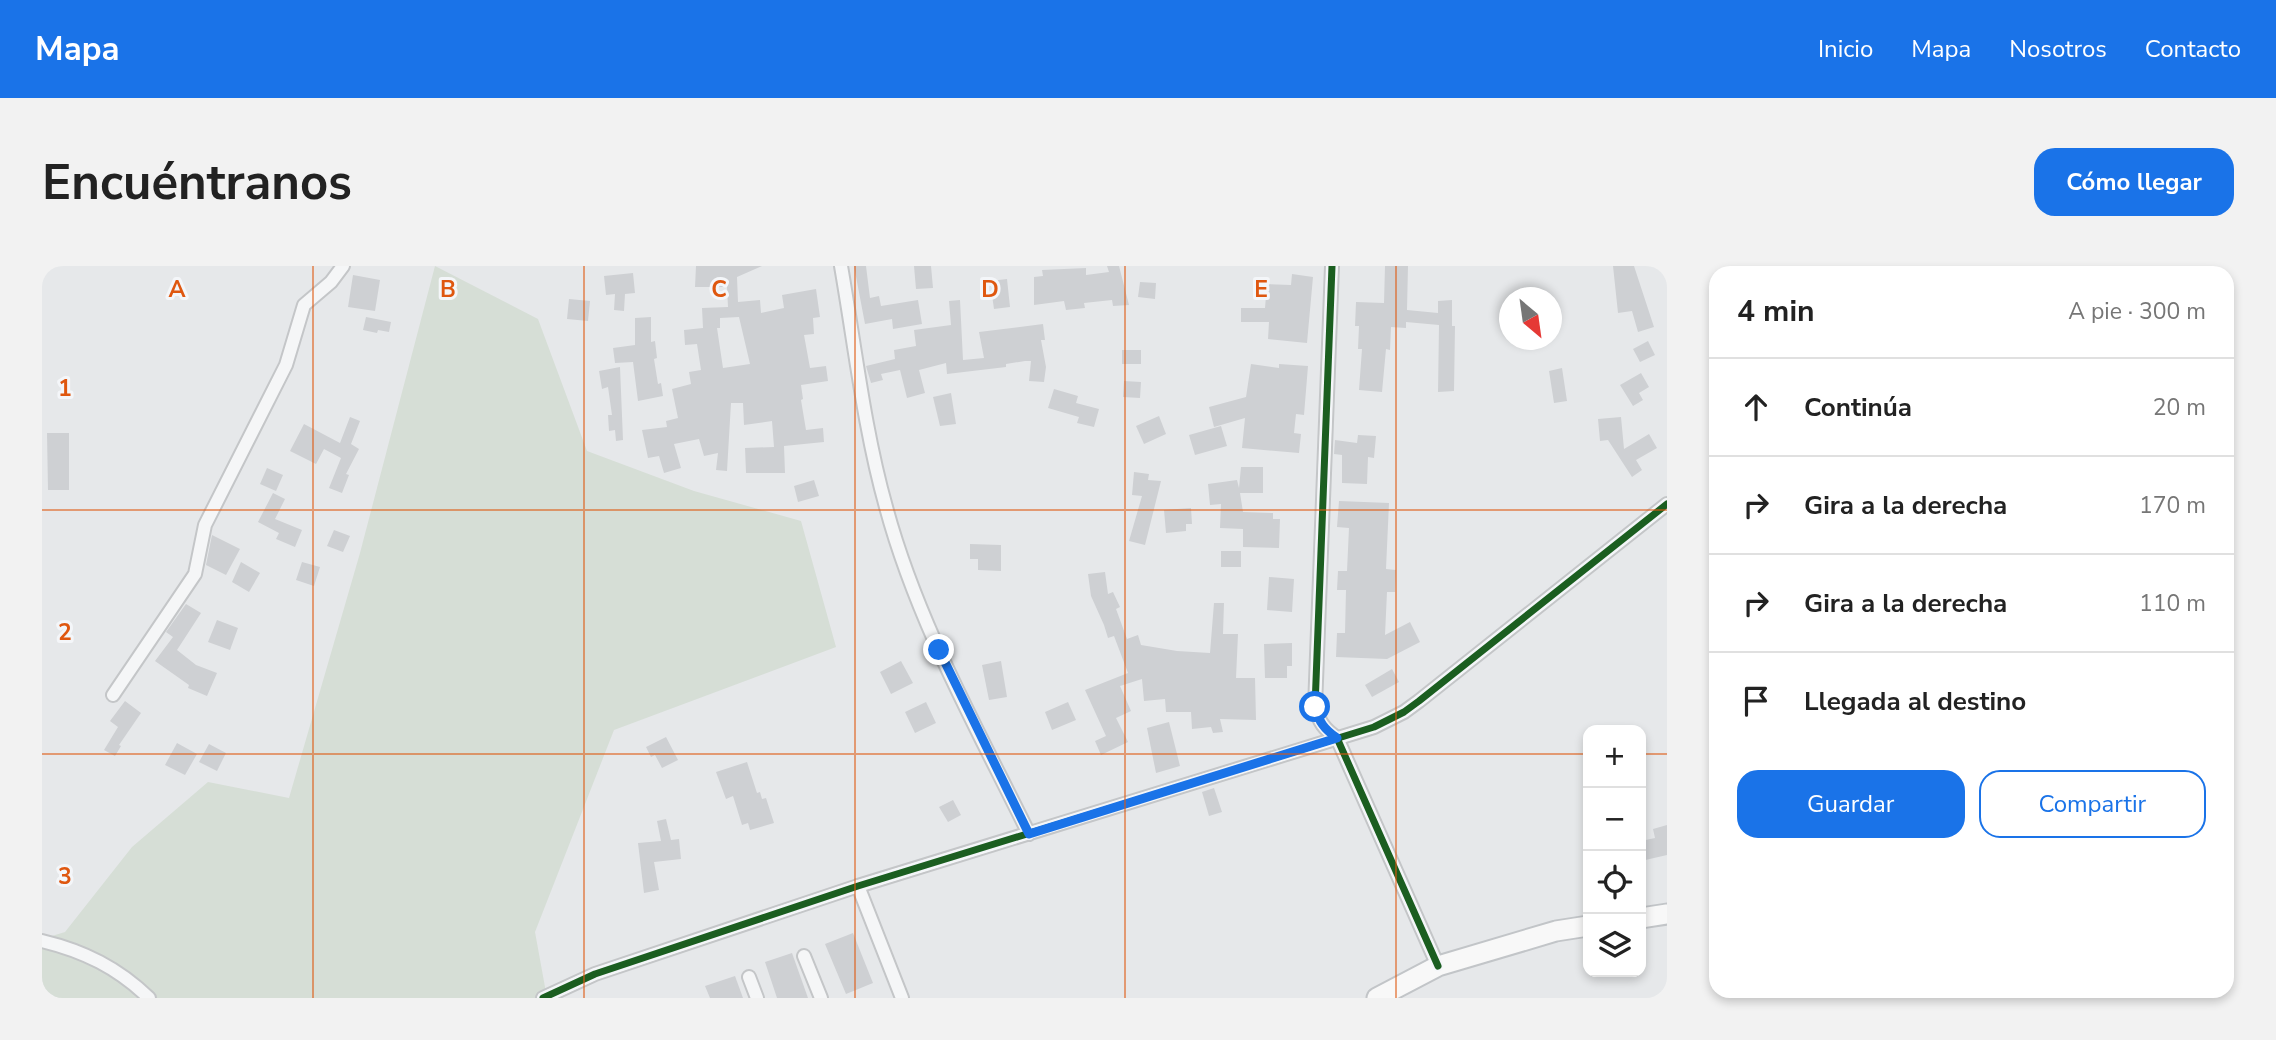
<!DOCTYPE html>
<html lang="es">
<meta charset="utf-8">
<style>
body{margin:0;font-family:"Nunito Sans",sans-serif;background:#f2f2f2;color:#222}
.controls{position:absolute;right:21px;bottom:21px;display:grid;overflow:hidden;border-radius:14px;box-shadow:0 4px 10px #0003}
.controls button{width:63px;height:63px;display:grid;place-items:center;padding:0;border:0;border-bottom:2px solid #e0e0e0;background:#fff;color:#222;font:35px sans-serif}
.compass{position:absolute;left:1457px;top:21px;width:63px;height:63px;border-radius:50%;background:#fff;box-shadow:0 4px 10px #0003;rotate:151deg}
.stop{position:absolute;width:21px;height:21px;margin:-16px;border:5px solid #1a73e8;border-radius:50%;background:#fff}
.stop.end{background:#1a73e8;border-color:#fff;box-shadow:0 2px 7px #0008}
.list{margin:0;padding:0;list-style:none}
h2{display:flex;justify-content:space-between;align-items:center;height:91px;margin:0;padding:0 28px;font-size:30px}
h2 small{font-size:23px;font-weight:400;color:#767676}
.list li{display:grid;grid-template-columns:46px 1fr auto;gap:21px;align-items:center;box-sizing:border-box;height:98px;padding:0 28px;border-top:2px solid #e0e0e0}
.list b{display:block;font-size:26px;white-space:nowrap}
.list em{font-size:23px;font-style:normal;color:#767676}
.actions{display:flex;gap:14px;padding:21px 28px}
.actions a{flex:1;padding:16px 0;border:2px solid #1a73e8;border-radius:21px;text-align:center;font-size:24px;color:#1a73e8}
.actions .main{background:#1a73e8;color:#fff}
.icon{flex:none;width:38px;height:38px;fill:none;stroke:currentColor;stroke-width:2;stroke-linecap:round;stroke-linejoin:round}
.map{position:relative;flex:none;width:1625px;height:732px;overflow:hidden;border-radius:21px}
header{display:flex;align-items:center;gap:42px;box-sizing:border-box;height:98px;padding:0 35px;background:#1a73e8;color:#fff}
header strong{font-size:33px}
nav{display:flex;gap:38px;margin-inline-start:auto;font-size:24px}
.intro{display:flex;align-items:center;justify-content:space-between;box-sizing:border-box;height:168px;padding:0 42px}
h1{margin:0;font-size:49px}
.button{padding:18px 32px;border-radius:21px;background:#1a73e8;color:#fff;font-size:24px;font-weight:700}
main{display:flex;gap:42px;padding:0 42px}
aside{flex:1;background:#fff;border-radius:21px;box-shadow:0 4px 10px #0003}
.map>svg:first-child{display:block}
</style>
<header>
<strong>Mapa</strong>
<nav><a>Inicio</a><a>Mapa</a><a>Nosotros</a><a>Contacto</a></nav>
</header>
<div class="intro"><h1>Encuéntranos</h1><a class="button">Cómo llegar</a></div>
<main>
<div class="map">
<svg width="1625" height="732" viewBox="0 0 1625 732">
<rect width="100%" height="100%" fill="#e6e8ea"/>
<path fill="#d6ded6" d="M393 0 496 53 545 185 652 225 759 255 794 381 572 464 493 666 505 732H0V673L23 666 90 581 166 516 247 532 318 287Z"/>
<g fill="#ced0d3" fill-rule="evenodd">
<path d="M654 0H720L695 11 696 36 718 34 719 47 742 42 740 29 774 23 778 51 771 52 772 68 762 69 768 102 784 100 786 115 759 119 761 133 759 134 764 164 781 162 782 176 742 180 743 207H704L703 182 732 181 730 155 702 159 701 137H689L685 205 674 204 676 187 662 190 657 173 632 178 639 202 622 207 617 190 606 192 600 164 625 161 624 155 636 152 630 123 649 118 647 106 659 104 655 78 643 79 642 64 661 62 660 42 686 41 685 21H653ZM697 51 708 98 681 102 675 62H678V52Z"/>
<path d="M812 0H824L828 32 837 30 839 40 876 34 880 58 851 63 850 53 823 58Z"/>
<path d="M872 0H889L891 22 874 23Z"/>
<path d="M1065 0H1077L1087 39 1071 40 1070 34 1042 37 1043 42 1024 44 1022 35 992 39V11L1001 10 1000 4 1044 2V9L1067 6Z"/>
<path d="M1343 0H1366L1365 44 1396 47V35L1410 34V60H1413L1412 125 1396 126 1397 59 1364 56V62L1349 61 1348 84 1344 83 1340 126 1317 124 1320 83H1316L1317 60H1313L1314 36 1342 37Z"/>
<path d="M1571 0H1592L1612 61 1596 66 1590 45 1576 47Z"/>
<path d="M591 7 593 27 583 28 582 45 572 44 573 28 564 29 562 10Z"/>
<path d="M1250 8 1271 11 1265 77 1226 73 1227 56H1199V42H1223L1225 18 1249 19Z"/>
<path d="M311 9 338 14 333 45 306 41Z"/>
<path d="M965 13 968 41 952 43 948 15Z"/>
<path d="M1098 16 1114 17 1113 33 1096 31Z"/>
<path d="M527 33 548 35 546 55 525 53Z"/>
<path d="M918 34 921 94 942 92 937 66 1001 58 1003 74H999L1004 101 1002 116 987 115 989 95H983L964 98V101L905 108 904 97 877 104 883 127 865 132 858 104 839 108 841 114 829 117 824 100 853 93 852 84 874 80 872 64 909 59 907 35Z"/>
<path d="M324 51 349 56 347 66 336 64 335 67 321 64Z"/>
<path d="M609 51V76L613 75 615 92 612 93 616 118 619 117 621 130 596 135 591 96 573 97 571 82 593 79V52Z"/>
<path d="M1606 75 1613 89 1598 96 1591 83Z"/>
<rect x="1080" y="84" width="19" height="14"/>
<path d="M1209 98 1237 102V98L1266 100 1262 149 1254 148 1252 167 1259 168 1257 187 1200 182 1203 152 1172 161 1167 141 1204 131Z"/>
<path d="M578 101 581 174 574 175 573 164 567 165 566 149H570L566 121 560 123 557 105Z"/>
<path d="M1520 102 1525 135 1512 137 1507 105Z"/>
<path d="M1599 107 1607 121 1597 127 1601 134 1591 140 1578 119Z"/>
<path d="M1082 115 1099 116 1098 132 1081 131Z"/>
<path d="M1012 123 1036 130 1034 137 1057 143 1052 161 1035 157 1037 151 1006 142Z"/>
<path d="M909 127 914 158 898 160 891 131Z"/>
<path d="M1117 150 1124 168 1102 178 1094 160Z"/>
<path d="M308 151 318 155 309 178 317 183 304 208 307 209 300 227 287 222 299 192 282 183 274 198 248 185 262 158 298 177Z"/>
<path d="M1579 151 1582 183 1607 168 1615 182 1594 194 1600 204 1590 211 1566 174 1558 175 1556 153Z"/>
<path d="M1179 160 1185 180 1153 189 1147 169Z"/>
<path d="M5 167H27V224H6Z"/>
<path d="M1316 169 1334 170 1332 192 1326 191 1325 218 1300 217V189L1292 188 1293 174 1315 177Z"/>
<path d="M1199 201H1221V227H1198L1201 246 1231 247V253H1238L1237 282 1201 281V263L1178 262 1179 238 1168 239 1166 218 1195 214 1197 222Z"/>
<path d="M225 202 241 209 234 225 218 218Z"/>
<path d="M1092 206 1107 208 1106 214 1119 215 1103 279 1087 275 1100 230 1090 229Z"/>
<path d="M772 214 777 230 756 236 752 220Z"/>
<path d="M231 227 243 233 233 253 260 264 253 281 234 273 237 267 216 256Z"/>
<path d="M1297 235 1347 237 1344 303 1354 304 1353 326H1345L1343 369 1368 356 1378 376 1345 393 1294 391 1295 367H1303L1304 324H1295L1296 305H1305L1307 262 1295 261Z"/>
<path d="M1149 242 1150 258H1144V265L1124 267 1122 244Z"/>
<path d="M292 264 308 270 301 286 285 280Z"/>
<path d="M170 269 198 283 184 309 164 299Z"/>
<path d="M928 278 959 279V305L936 304V293H928Z"/>
<rect x="1179" y="285" width="20" height="16"/>
<path d="M199 296 218 307 207 326 190 316Z"/>
<path d="M260 296 278 301 272 320 254 314Z"/>
<path d="M1063 306 1066 328 1071 326 1078 341 1074 343 1085 373 1096 369 1099 379 1135 385 1168 387 1172 337H1182L1181 368H1196L1194 412H1213L1214 454 1178 453 1181 466 1171 467 1169 461 1150 463 1149 446H1124L1123 433 1102 435 1100 413 1078 420 1089 445 1074 452 1086 476 1059 489 1053 475 1064 470 1043 424 1086 407 1072 370 1066 372 1062 359 1049 330 1046 308Z"/>
<path d="M1227 311 1252 313 1250 346 1225 344Z"/>
<path d="M144 338 159 347 135 384 154 399 175 407 165 430 146 422 147 419 113 395 131 371 124 366Z"/>
<path d="M175 354 196 362 188 384 166 376Z"/>
<path d="M1250 377V400H1245V412H1223L1222 378Z"/>
<path d="M859 395 871 417 849 428 838 406Z"/>
<path d="M959 395 965 431 947 434 940 399Z"/>
<path d="M1350 403 1357 416 1330 431 1323 419Z"/>
<path d="M83 435 99 447 77 479 79 480 73 490 62 484 76 461 68 455Z"/>
<path d="M884 436 894 457 873 467 863 446Z"/>
<path d="M1026 436 1034 454 1010 464 1003 446Z"/>
<path d="M1127 456 1138 500 1114 507 1105 462Z"/>
<path d="M624 471 636 494 620 502 613 489 609 491 604 481Z"/>
<path d="M135 477 155 488 143 509 123 499Z"/>
<path d="M167 478 184 487 175 505 157 496Z"/>
<path d="M705 496 715 527 718 526 720 533 724 532 732 557 708 564 706 557 700 559 691 530 684 533 674 506Z"/>
<path d="M1172 522 1180 546 1167 550 1160 526Z"/>
<path d="M911 534 919 549 906 556 897 541Z"/>
<path d="M624 553 629 574 637 573 639 593 612 596 617 624 602 627 596 577 619 575 615 555Z"/>
<path d="M1625 559V589L1599 595V575L1613 572 1611 563Z"/>
<path d="M811 667 831 717 804 728 783 678Z"/>
<path d="M750 687 766 732H735L723 696Z"/>
<path d="M693 710 701 732H668L663 720Z"/>
</g>
<g fill="none" stroke-linecap="round" stroke-linejoin="round">
<g stroke="#c4c6c8" stroke-width="16">
<g id="street">
<path d="M799 0C813 80 822 163 844 241 875 356 935 462 987 568"/>
<path d="M1290 0 1273 441C1277 456 1282 463 1295 472L1396 700"/>
<path d="M71 429 153 308 163 259 244 99 262 39 289 16 301 0"/>
<path d="M816 620 860 732"/>
<path d="M0 675C42 685 76 702 107 732"/>
<path d="M762 690 779 732"/>
<path d="M707 711 715 732"/>
<path d="M501 732 553 708 816 620 1332 461 1362 446 1377 435 1625 238"/>
</g>
</g>
<g stroke="#c2c5c8" stroke-width="23">
<g id="primary">
<path d="M1599 652 1625 648"/>
<path d="M1335 732 1396 700 1514 665 1546 660"/>
</g>
</g>
<use href="#street" stroke="#f5f6f7" stroke-width="12"/>
<use href="#primary" stroke="#f8f8f8" stroke-width="19"/>
<g stroke="#f4f6f9" stroke-width="11">
<g id="cycleway">
<path d="M1290 0 1273 441C1277 456 1282 463 1295 472L1396 700"/>
<path d="M501 732 553 708 816 620 1332 461 1362 446 1377 435 1625 238"/>
</g>
</g>
<use href="#cycleway" stroke="#1b5e20" stroke-width="7"/>
</g>
<g fill="none" stroke-linecap="round" stroke-linejoin="round">
<path stroke="#1a73e8" stroke-width="9" d="M897 384 987 568 1295 472C1282 463 1277 456 1273 441"/>
</g>
<path fill="none" stroke="#df570f" stroke-width="2" stroke-opacity="0.55" d="M271 0V732M542 0V732M813 0V732M1083 0V732M1354 0V732M0 244H1625M0 488H1546M1599 488H1625"/>
<g font-size="23" text-anchor="middle" font-weight="bold" fill="#df570f" stroke="#f4f6f9" stroke-width="6" stroke-linejoin="round" paint-order="stroke">
<text x="135" y="31">A</text>
<text x="406" y="31">B</text>
<text x="677" y="31">C</text>
<text x="948" y="31">D</text>
<text x="1219" y="31">E</text>
<text x="23" y="130">1</text>
<text x="23" y="374">2</text>
<text x="23" y="618">3</text>
</g>
</svg>
<div class="controls">
<button>+</button>
<button>−</button>
<button><svg class="icon" aria-label="locate" viewBox="0 0 24 24"><circle cx="12" cy="12" r="6"/><path d="M12 2v4M12 18v4M2 12h4M18 12h4"/></svg></button>
<button><svg class="icon" aria-label="layers" viewBox="0 0 24 24"><path d="M12 4l9 5-9 5-9-5zM3 14l9 5 9-5"/></svg></button>
</div>
<svg class="compass" viewBox="-18 -18 36 36"><path d="M0-13l5 13h-10z" fill="#e53935"/><path d="M0 13l5-13h-10z" fill="#767676"/></svg>
<div class="stop" style="left:1273px;top:441px"></div>
<div class="stop end" style="left:897px;top:384px"></div>
</div>
<aside>
<h2>4 min<small>A pie · 300 m</small></h2>
<ul class="list">
<li><svg class="icon" aria-label="ahead" viewBox="0 0 24 24"><path d="M12 20V5M6 11l6-6 6 6"/></svg><div><b>Continúa</b></div><em>20 m</em></li>
<li><svg class="icon" aria-label="right" viewBox="0 0 24 24"><path d="M7 20v-9h11M14 6l5 5-5 5"/></svg><div><b>Gira a la derecha</b></div><em>170 m</em></li>
<li><svg class="icon" aria-label="right" viewBox="0 0 24 24"><path d="M7 20v-9h11M14 6l5 5-5 5"/></svg><div><b>Gira a la derecha</b></div><em>110 m</em></li>
<li><svg class="icon" aria-label="arrive" viewBox="0 0 24 24"><path d="M6 21V4h12l-3 4 3 4H6"/></svg><div><b>Llegada al destino</b></div></li>
</ul>
<div class="actions"><a class="main">Guardar</a><a>Compartir</a></div>
</aside>
</main>
